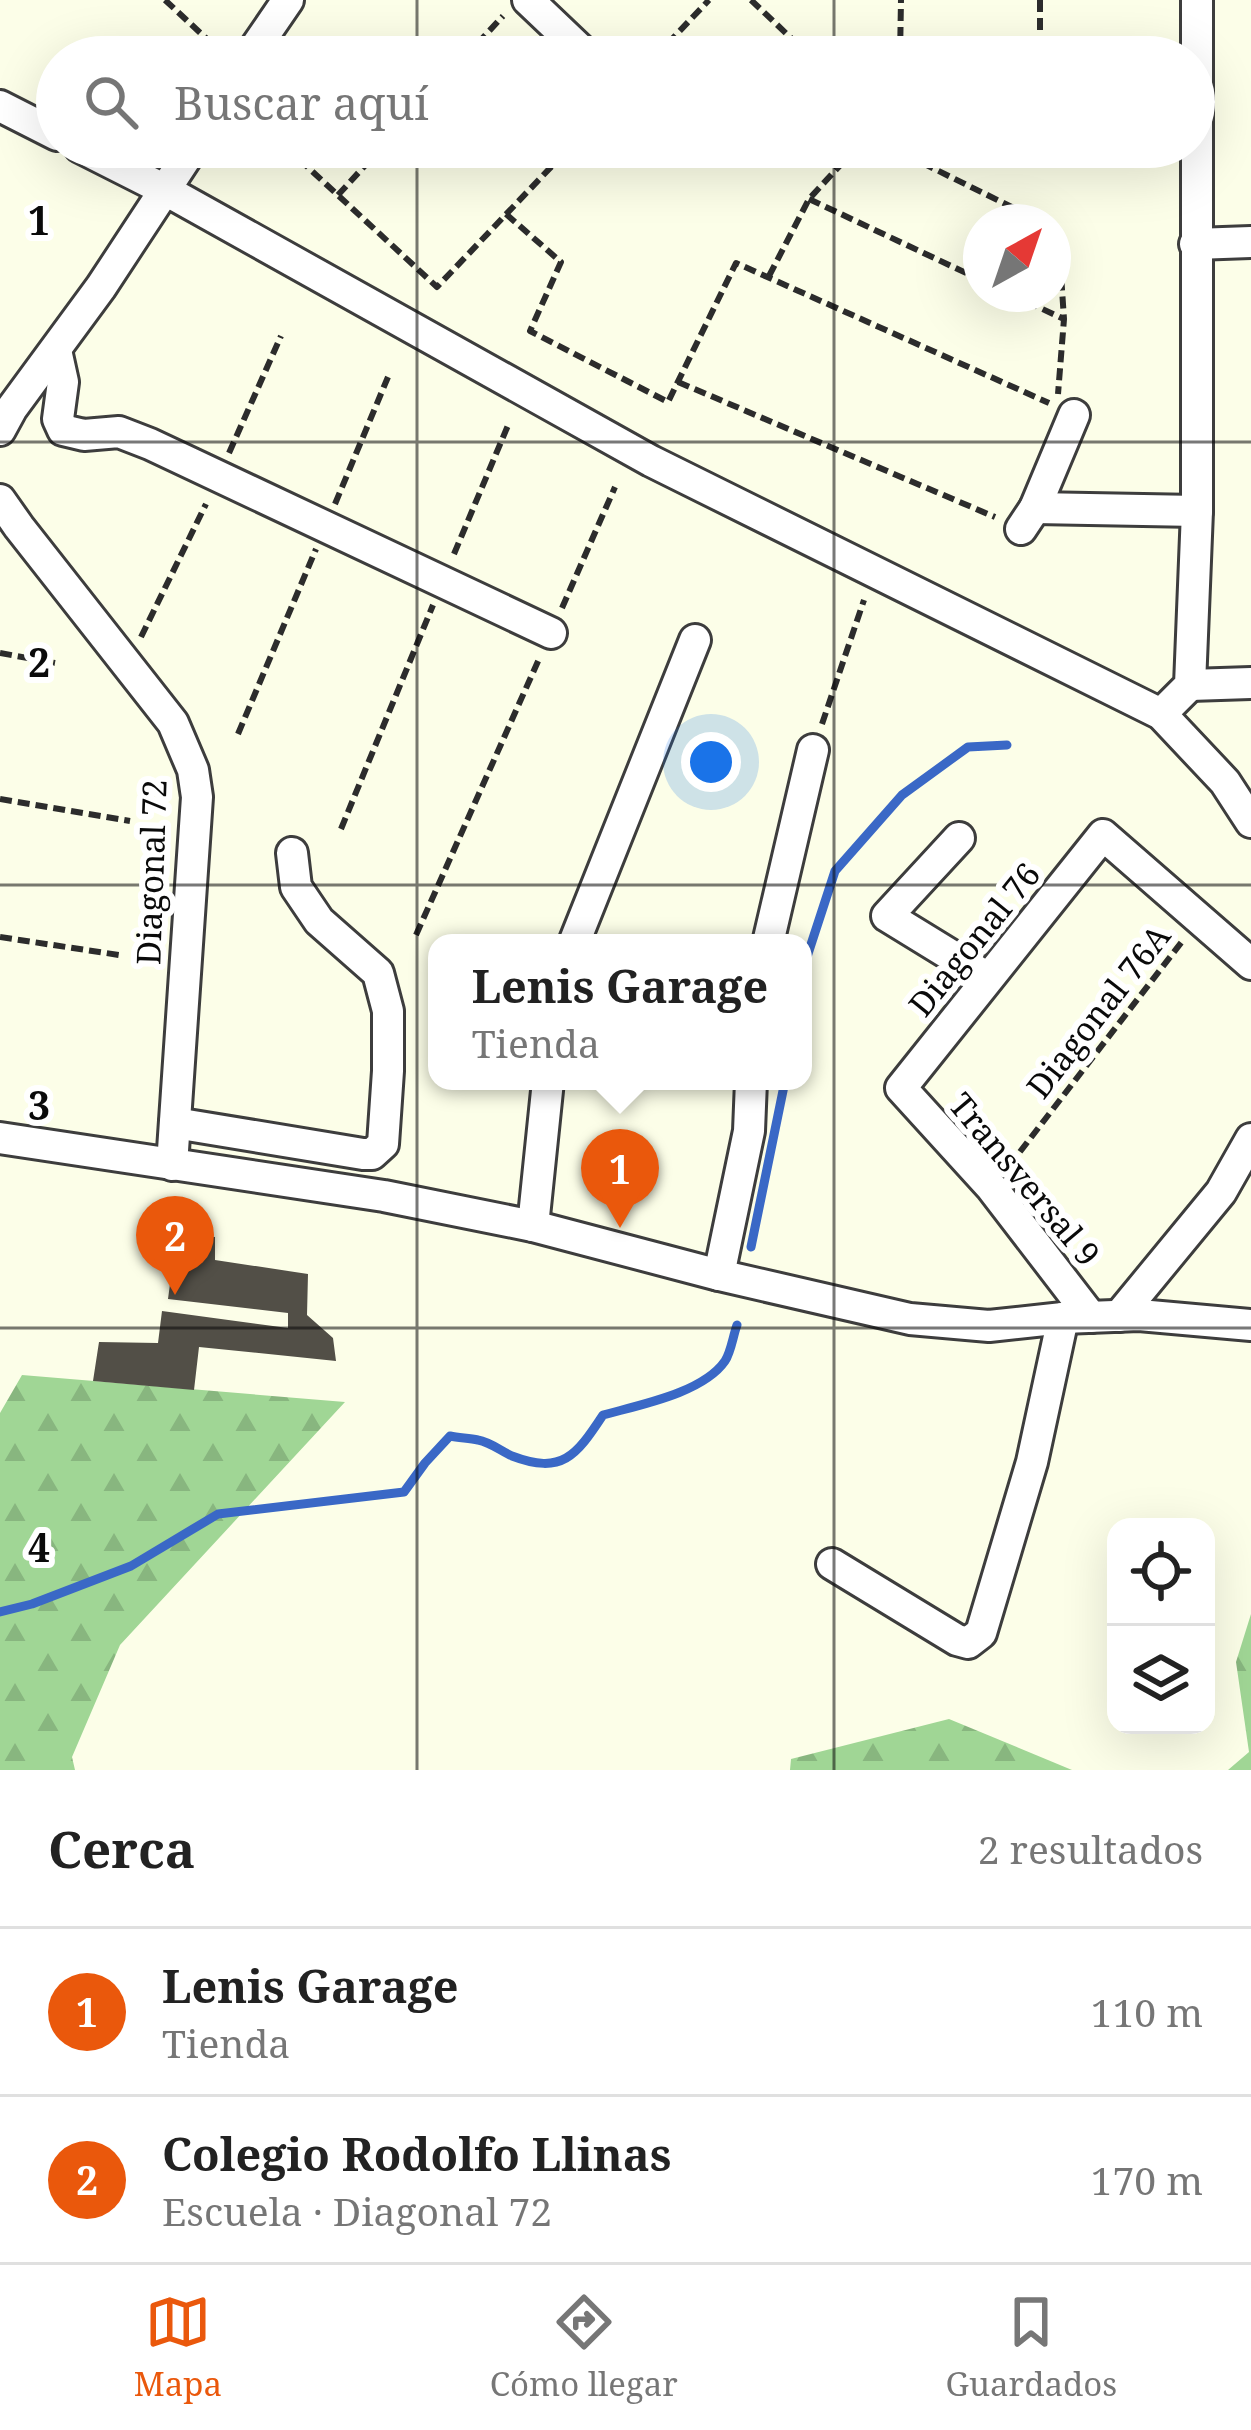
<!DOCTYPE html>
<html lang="es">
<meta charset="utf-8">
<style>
body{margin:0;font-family:"Noto Serif",serif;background:#f6f6f6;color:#222}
.controls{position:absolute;right:36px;bottom:36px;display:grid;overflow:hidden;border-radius:24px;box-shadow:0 12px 48px #0002}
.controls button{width:108px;height:108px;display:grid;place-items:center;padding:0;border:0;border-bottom:3px solid #e0e0e0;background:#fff;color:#222;font:60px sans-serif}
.compass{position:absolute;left:963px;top:204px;width:108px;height:108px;border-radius:50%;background:#fff;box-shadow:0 12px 48px #0002;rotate:40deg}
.you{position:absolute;left:711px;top:762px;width:42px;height:42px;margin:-30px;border:9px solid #fff;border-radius:50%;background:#1a73e8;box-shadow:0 0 0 18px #1a73e833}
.badge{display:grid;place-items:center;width:78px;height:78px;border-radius:50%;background:#ea580c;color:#fff;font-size:39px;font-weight:700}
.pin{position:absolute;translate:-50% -99px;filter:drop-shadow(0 3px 6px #0008)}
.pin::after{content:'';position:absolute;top:63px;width:42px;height:36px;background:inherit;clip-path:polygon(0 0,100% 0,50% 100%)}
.popup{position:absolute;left:428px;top:934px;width:384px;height:156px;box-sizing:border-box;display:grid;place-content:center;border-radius:24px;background:#fff;filter:drop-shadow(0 3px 9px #0005);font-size:39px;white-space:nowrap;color:#767676}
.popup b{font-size:45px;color:#222}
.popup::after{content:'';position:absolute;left:50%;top:100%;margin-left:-24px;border:24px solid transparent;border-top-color:#fff}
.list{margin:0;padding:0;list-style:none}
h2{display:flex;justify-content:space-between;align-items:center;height:156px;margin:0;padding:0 48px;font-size:51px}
h2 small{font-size:39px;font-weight:400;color:#767676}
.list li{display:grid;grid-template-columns:78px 1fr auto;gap:36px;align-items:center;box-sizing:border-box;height:168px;padding:0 48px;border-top:3px solid #e0e0e0}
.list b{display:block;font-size:45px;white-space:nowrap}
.list p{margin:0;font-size:39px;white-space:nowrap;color:#767676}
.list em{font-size:39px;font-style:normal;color:#767676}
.icon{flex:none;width:66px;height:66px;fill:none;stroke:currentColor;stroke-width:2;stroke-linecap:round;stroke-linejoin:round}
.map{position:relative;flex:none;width:1251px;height:1770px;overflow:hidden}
.search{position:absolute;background:#fff;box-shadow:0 12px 48px #0002;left:36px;right:36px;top:36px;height:132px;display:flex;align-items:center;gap:30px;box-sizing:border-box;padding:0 42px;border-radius:66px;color:#767676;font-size:45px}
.sheet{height:492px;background:#fff}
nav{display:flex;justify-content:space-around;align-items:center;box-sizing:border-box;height:168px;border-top:3px solid #e0e0e0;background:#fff;font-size:33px;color:#767676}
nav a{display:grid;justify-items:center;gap:6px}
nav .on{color:#ea580c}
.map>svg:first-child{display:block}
</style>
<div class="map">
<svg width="1251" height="1770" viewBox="0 0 1251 1770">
<defs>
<pattern id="forest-firs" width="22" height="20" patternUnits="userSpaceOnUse" patternTransform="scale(3)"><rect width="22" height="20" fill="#a0d695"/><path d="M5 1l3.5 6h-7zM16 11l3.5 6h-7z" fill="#88b67f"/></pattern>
</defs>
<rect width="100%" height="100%" fill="#fcfee8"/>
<g fill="url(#forest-firs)">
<path d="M22 1375 345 1402 120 1645 72 1757 75 1770H0V1413Z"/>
<path d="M1251 1614V1770H1228L1249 1752 1236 1662Z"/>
<path d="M949 1719 1072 1770H790L791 1759Z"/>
</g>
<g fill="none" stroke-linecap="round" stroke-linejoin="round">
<g stroke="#3a68c6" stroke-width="9">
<path d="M803 969 835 871 902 795 968 747 1007 745"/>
<path d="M751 1247 785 1081"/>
<path d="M0 1612 32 1604 131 1566 218 1514 404 1492 425 1463 450 1436C459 1438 469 1438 478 1440 490 1442 501 1451 512 1456 562 1475 576 1456 603 1415 639 1405 703 1393 725 1361 731 1352 733 1336 737 1325"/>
</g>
</g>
<path fill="#524f47" d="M177 1232 215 1237V1260L308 1274 307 1315 333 1338 336 1361 199 1347 194 1390 93 1381 99 1342 158 1343 162 1311 288 1328V1313L168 1299Z"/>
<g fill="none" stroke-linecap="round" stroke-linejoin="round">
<g stroke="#3d3d3d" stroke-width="36">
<g id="minor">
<path d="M528 0 588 57"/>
<path d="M249 57 288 0"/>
<path d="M0 106 57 135"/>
<path d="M80 147 167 191 651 461 1161 714 1225 782 1251 822"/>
<path d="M1195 244 1251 242"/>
<path d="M56 350 63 382 58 419 63 430 84 435 119 432 150 444 551 633"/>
<path d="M0 430 12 408 101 287 193 147"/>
<path d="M0 500 19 527 173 723 193 770 197 797 172 1165"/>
<path d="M1035 508 1197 511"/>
<path d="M1021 529 1035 508 1074 415"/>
<path d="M1190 685 1251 683"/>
<path d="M1161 714 1190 685 1197 511V0"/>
<path d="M959 838 887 916 988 978"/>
<path d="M574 943 695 640"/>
<path d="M768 943 813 750"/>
<path d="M175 1123 363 1154H372L383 1144 388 1071V1011L378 973 319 921 296 887 292 853"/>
<path d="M0 1138 384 1196 533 1226 719 1275 910 1319 989 1326 1063 1318 1139 1315 1251 1325"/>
<path d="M533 1226 548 1081"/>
<path d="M719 1275 749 1131 751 1081"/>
<path d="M1119 1316 1221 1192 1251 1139"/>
<path d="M1091 1317 992 1188 901 1088 1103 835 1251 964"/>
<path d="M832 1564 957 1640 968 1643 981 1633 1032 1462 1063 1318"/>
</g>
</g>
<g stroke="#2c2c2c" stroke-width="6" stroke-dasharray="12 6" stroke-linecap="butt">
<path d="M165 0 223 54"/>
<path d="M751 0 811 57"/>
<path d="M1040 0V57"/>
<path d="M465 57 503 16"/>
<path d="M655 57 709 0"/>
<path d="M900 57 901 0"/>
<path d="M286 147 437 287 570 147"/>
<path d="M890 147 1042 222"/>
<path d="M338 195 382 147"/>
<path d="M809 199 981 280"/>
<path d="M506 214 561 262 530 331 668 402 736 263 1049 403"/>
<path d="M1053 228 1058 230 1064 319 1058 394"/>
<path d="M769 276 809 199 857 147"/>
<path d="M1010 294 1064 319"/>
<path d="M678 382 995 517"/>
<path d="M229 453 281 336"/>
<path d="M335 504 388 377"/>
<path d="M454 554 509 423"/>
<path d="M562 608 615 487"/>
<path d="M141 637 206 504"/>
<path d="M0 653 55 663"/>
<path d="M822 724 864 600"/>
<path d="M238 734 316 549"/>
<path d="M0 799 130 821"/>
<path d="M341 829 433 605"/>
<path d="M416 935 539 659"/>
<path d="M0 937 119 955"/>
<path d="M1009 1166 1184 939"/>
</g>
<use href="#minor" stroke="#fff" stroke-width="30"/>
</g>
<path fill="none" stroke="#0a0a0a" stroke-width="3" stroke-opacity="0.55" d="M417 0V57M834 0V57M417 147V1770M834 147V1770M0 442H1251M0 885H1251M0 1328H1251"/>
<g text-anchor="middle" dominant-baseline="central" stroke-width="12" stroke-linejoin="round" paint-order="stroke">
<g font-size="33" fill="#0a0a0a" stroke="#fff">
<text transform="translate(151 872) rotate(-88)">Diagonal 72</text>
<text transform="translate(974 939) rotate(-51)">Diagonal 76</text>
<text transform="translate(1098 1011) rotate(-52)">Diagonal 76A</text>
<text transform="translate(1025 1179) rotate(50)">Transversal 9</text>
</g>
</g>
<g font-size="39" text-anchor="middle" font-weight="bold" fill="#0a0a0a" stroke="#fff" stroke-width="12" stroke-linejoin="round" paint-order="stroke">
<text x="39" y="235">1</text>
<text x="39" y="677">2</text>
<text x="39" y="1120">3</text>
<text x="39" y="1562">4</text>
</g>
</svg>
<div class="controls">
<button><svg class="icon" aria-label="locate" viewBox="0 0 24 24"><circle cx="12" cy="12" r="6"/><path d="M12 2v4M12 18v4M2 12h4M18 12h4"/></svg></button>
<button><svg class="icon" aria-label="layers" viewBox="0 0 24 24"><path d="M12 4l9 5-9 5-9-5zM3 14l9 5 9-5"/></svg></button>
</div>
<svg class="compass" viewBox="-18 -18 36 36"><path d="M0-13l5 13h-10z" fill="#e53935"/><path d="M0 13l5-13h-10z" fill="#767676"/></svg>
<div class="you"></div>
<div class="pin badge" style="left:620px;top:1228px">1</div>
<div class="popup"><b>Lenis Garage</b>Tienda</div>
<div class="pin badge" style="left:175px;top:1295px">2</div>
<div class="search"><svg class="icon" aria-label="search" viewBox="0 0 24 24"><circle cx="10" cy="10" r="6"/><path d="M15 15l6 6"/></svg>Buscar aquí</div>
</div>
<section class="sheet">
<h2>Cerca<small>2 resultados</small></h2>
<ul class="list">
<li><span class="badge">1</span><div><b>Lenis Garage</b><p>Tienda</p></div><em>110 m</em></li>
<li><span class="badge">2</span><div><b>Colegio Rodolfo Llinas</b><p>Escuela · Diagonal 72</p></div><em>170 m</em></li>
</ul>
</section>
<nav>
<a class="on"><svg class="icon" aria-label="map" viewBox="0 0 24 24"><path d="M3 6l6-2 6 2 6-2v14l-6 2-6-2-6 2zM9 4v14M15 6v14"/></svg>Mapa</a>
<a><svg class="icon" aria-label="directions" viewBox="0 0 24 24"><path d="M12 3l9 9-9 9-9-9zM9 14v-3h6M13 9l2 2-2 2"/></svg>Cómo llegar</a>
<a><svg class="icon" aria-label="saved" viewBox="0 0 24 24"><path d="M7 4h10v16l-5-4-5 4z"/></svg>Guardados</a>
</nav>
